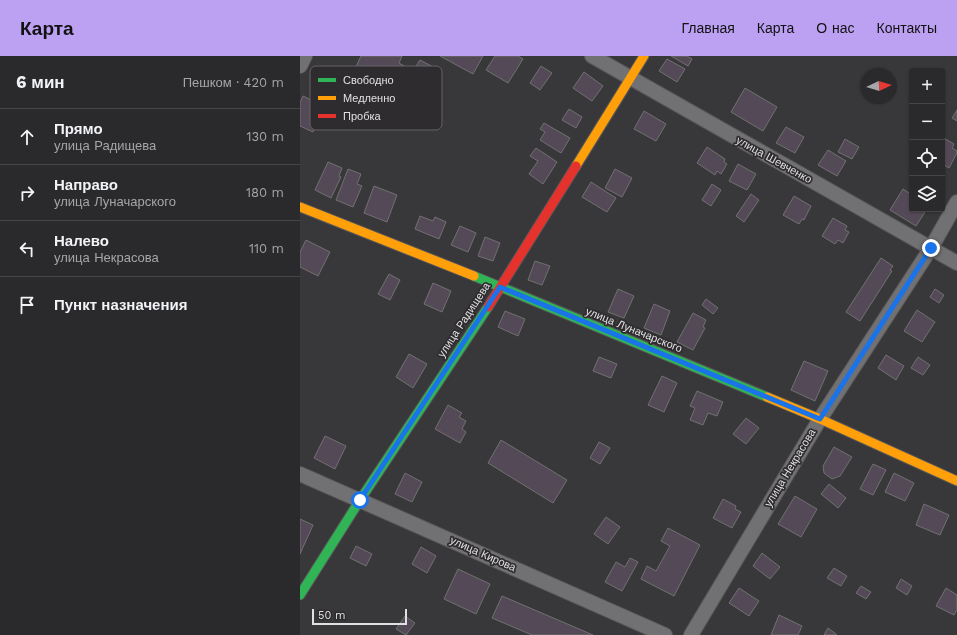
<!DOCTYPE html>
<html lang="ru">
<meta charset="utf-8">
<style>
body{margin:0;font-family:"Work Sans",sans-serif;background:#323133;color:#f1f3f6}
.controls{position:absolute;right:12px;top:12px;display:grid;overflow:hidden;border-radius:4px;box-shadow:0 1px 3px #0004}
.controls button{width:36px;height:36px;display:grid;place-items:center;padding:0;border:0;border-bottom:1px solid #464547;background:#2a292b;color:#f1f3f6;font:20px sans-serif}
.compass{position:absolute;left:561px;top:12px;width:36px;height:36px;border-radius:50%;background:#2a292b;box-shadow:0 1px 3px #0004;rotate:86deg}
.scale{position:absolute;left:12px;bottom:10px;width:95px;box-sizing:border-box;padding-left:4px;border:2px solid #e1e0e2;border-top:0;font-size:11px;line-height:14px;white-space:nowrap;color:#e1e0e2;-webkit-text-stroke:3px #2f2c2f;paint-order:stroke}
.stop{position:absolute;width:12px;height:12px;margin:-9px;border:3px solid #1a73e8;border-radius:50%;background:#fff}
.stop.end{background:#1a73e8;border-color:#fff;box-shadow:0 1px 4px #0008}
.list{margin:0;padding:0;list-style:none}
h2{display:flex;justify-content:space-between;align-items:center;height:52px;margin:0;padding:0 16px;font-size:17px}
h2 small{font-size:13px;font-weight:400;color:#a5a6a9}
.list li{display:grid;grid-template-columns:26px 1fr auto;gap:12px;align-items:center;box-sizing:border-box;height:56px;padding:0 16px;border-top:1px solid #464547}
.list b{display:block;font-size:15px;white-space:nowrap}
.list p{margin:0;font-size:13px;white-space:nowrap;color:#a5a6a9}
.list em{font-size:13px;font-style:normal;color:#a5a6a9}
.icon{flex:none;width:22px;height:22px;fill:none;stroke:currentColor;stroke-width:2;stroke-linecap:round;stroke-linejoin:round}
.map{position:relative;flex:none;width:657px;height:579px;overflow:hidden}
header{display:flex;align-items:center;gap:24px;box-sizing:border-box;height:56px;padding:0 20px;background:#bca0f2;color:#111}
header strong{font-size:19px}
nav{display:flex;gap:22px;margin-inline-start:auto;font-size:14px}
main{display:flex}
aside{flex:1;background:#2a292b}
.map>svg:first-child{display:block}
</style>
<header>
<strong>Карта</strong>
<nav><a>Главная</a><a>Карта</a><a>О нас</a><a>Контакты</a></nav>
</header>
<main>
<aside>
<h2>6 мин<small>Пешком · 420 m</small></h2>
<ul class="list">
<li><svg class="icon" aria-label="ahead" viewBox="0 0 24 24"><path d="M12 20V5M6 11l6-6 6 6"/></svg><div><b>Прямо</b><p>улица Радищева</p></div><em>130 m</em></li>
<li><svg class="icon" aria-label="right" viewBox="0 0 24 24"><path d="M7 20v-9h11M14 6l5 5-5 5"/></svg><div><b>Направо</b><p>улица Луначарского</p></div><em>180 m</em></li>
<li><svg class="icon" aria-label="left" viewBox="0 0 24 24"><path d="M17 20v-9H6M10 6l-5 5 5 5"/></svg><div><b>Налево</b><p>улица Некрасова</p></div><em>110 m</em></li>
<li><svg class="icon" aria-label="arrive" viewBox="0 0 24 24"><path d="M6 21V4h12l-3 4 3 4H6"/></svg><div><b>Пункт назначения</b></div></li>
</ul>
</aside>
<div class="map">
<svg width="657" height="579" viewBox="0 0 657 579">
<rect width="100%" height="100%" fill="#383739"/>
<g fill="#544a57" stroke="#717071">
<path d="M61 0H102L99 7 113 15 120 4 137 13 121 41 91 23 80 44 48 28Z"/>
<path d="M140 0H183L173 18Z"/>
<path d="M195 0H218L223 3 208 27 186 14Z"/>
<path d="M371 0H387L392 3 388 10Z"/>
<path d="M367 3 385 13 377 26 359 15Z"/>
<path d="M241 10 252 17 240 34 230 27Z"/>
<path d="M284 16 303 30 292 45 273 32Z"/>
<path d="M445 32 477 51 463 75 431 56Z"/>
<path d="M3 40 25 51 13 76 0 70V47Z"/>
<path d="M269 53 282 61 276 72 262 64Z"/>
<path d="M657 54V65L652 62Z"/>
<path d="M344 55 366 68 356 85 334 73Z"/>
<path d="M244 67 270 82 261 97 240 84 245 76 240 73Z"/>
<path d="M486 71 504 81 495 97 476 87Z"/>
<path d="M642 81 654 88 652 92 657 95V97L649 112 642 108Z"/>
<path d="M545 83 559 91 552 103 538 96Z"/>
<path d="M407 91 425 103 424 106 427 108 421 118 417 115 415 119 397 107Z"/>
<path d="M236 92 257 106 243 128 229 118 238 105 230 100Z"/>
<path d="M528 94 546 105 537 120 518 109Z"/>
<path d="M28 106 42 112 39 120 41 121 31 142 15 134Z"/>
<path d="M438 108 456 118 447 134 429 125Z"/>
<path d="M48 113 61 118 57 128 62 130 53 151 36 144Z"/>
<path d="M315 113 332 122 322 141 305 132Z"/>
<path d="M291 126 316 142 307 156 282 141Z"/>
<path d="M412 128 421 134 411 150 402 144Z"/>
<path d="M74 130 97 139 87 166 64 157Z"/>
<path d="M603 133 612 139V153H627L616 170 590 154Z"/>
<path d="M451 138 459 144 444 166 436 160Z"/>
<path d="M494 140 511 150 504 164 502 163 499 168 483 159Z"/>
<path d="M120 160 133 165 135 161 146 166 139 183 115 173Z"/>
<path d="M533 162 547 170 545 174 549 176 543 187 538 184 535 188 522 180Z"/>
<path d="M160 170 176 177 168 196 151 189Z"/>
<path d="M185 181 200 187 193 205 178 200Z"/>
<path d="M6 184 30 196 18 220 0 211V196Z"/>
<path d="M581 202 593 210 590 214 592 215 560 265 546 256Z"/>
<path d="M235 205 250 210 242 229 228 224Z"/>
<path d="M89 218 100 224 90 244 78 238Z"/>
<path d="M133 227 151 235 142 256 124 248Z"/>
<path d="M318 233 334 240 324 262 308 256Z"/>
<path d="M635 233 644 239 639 247 630 241Z"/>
<path d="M406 243 418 252 413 258 402 249Z"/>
<path d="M354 248 370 255 361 279 344 272Z"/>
<path d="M617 254 635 266 622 286 604 275Z"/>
<path d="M205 255 225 263 218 280 198 271Z"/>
<path d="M393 257 406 264 403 271 405 272 393 294 377 286Z"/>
<path d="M109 298 127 308 113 332 96 321Z"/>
<path d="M586 299 604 310 596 324 578 312Z"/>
<path d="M299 301 317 308 311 322 293 315Z"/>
<path d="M618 301 630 309 623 319 611 312Z"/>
<path d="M504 305 528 315 515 345 491 334Z"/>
<path d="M362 320 377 327 364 356 348 349Z"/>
<path d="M397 335 423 346 417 360 408 357 403 369 390 364 395 352 390 350Z"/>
<path d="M148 349 162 357 159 361 166 365 162 373 166 376 160 387 135 373Z"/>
<path d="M446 362 459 372 446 388 433 378Z"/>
<path d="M25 380 46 390 35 413 14 402Z"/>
<path d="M201 384 267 424 253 447 188 407Z"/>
<path d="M299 386 310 392 300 408 290 402Z"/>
<path d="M534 391 552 401 540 420 532 423 524 417 523 410Z"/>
<path d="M573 408 586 414 573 439 560 433Z"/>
<path d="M105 417 122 426 112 446 95 438Z"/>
<path d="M594 417 614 427 605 445 585 436Z"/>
<path d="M529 428 546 442 538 452 521 438Z"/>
<path d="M495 440 517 453 501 481 478 468Z"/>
<path d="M423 443 436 450 435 453 441 456 432 472 413 462Z"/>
<path d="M624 448 649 459 640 479 616 469Z"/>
<path d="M306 461 320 471 308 488 294 478Z"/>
<path d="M0 463 13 469 0 498Z"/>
<path d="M368 472 400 489 374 540 341 523 347 510 356 515 370 490 361 485Z"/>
<path d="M56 490 72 498 66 510 50 502Z"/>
<path d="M121 491 136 500 127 517 112 508Z"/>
<path d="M462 497 480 511 470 523 453 510Z"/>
<path d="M330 502 338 506 322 535 305 526 316 506 325 511Z"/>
<path d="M534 512 547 520 541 530 527 522Z"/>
<path d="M158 513 190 528 176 558 144 543Z"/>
<path d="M601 523 612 530 607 539 596 532Z"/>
<path d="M561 530 571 536 566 543 556 537Z"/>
<path d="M439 532 459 545 449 560 429 547Z"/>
<path d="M646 532 657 539V554L654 559 636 550Z"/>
<path d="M202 540 293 579H232L192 562Z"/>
<path d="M479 559 502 570 498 579H471Z"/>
<path d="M105 560 115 567 106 579 96 573Z"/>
<path d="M528 572 536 578V579H524Z"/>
</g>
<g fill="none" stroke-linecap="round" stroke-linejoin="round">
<g stroke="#575657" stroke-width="16">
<g id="street">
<path d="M292 0 657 207"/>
<path d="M0 10 5 0"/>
<path d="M0 418 365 579"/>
<path d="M391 579 520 363 631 192 657 146"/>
</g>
</g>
<g stroke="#575657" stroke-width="11">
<g id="fast">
<path d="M174 220 467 341"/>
<path d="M0 539 60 444 188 251"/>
</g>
</g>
<g stroke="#575657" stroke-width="11">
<g id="slow">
<path d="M276 110 344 0"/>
<path d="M0 151 174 220"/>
<path d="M467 341 520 363 657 425"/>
</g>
</g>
<g stroke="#575657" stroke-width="11">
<path id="jam" d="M188 251 276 110"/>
</g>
<use href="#street" stroke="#717072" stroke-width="14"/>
<use href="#fast" stroke="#30b455" stroke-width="9"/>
<use href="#slow" stroke="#ff9f0a" stroke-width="9"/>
<use href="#jam" stroke="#e5322d" stroke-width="9"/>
</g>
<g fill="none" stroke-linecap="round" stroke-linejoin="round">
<path stroke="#1a73e8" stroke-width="5" d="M60 444 200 231 520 363 631 192"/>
</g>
<g text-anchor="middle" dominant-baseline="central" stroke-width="3.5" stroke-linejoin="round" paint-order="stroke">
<g font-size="11" fill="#e1e0e2" stroke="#2f2c2f">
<text transform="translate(474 104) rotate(29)">улица Шевченко</text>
<text transform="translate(164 264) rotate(-57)">улица Радищева</text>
<text transform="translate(334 274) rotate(22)">улица Луначарского</text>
<text transform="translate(490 412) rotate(-59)">улица Некрасова</text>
<text transform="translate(183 498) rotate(24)">улица Кирова</text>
</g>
</g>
<rect x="10" y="10" width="132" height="64" rx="6" fill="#2f2c2f" stroke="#646265" stroke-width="1"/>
<rect x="18" y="22" width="18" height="4" fill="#30b455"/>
<rect x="18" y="40" width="18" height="4" fill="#ff9f0a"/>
<rect x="18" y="58" width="18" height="4" fill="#e5322d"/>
<g font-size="11" fill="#e1e0e2">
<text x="43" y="28">Свободно</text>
<text x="43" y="46">Медленно</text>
<text x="43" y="64">Пробка</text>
</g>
</svg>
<div class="controls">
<button>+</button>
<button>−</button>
<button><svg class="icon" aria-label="locate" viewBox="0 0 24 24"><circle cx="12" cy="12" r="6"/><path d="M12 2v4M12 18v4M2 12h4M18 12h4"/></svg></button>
<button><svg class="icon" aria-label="layers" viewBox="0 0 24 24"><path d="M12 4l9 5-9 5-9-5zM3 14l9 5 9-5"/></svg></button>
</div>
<svg class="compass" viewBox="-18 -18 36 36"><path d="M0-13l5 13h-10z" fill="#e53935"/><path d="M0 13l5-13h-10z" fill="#a5a6a9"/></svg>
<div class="scale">50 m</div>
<div class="stop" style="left:60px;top:444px"></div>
<div class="stop end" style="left:631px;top:192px"></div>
</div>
</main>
